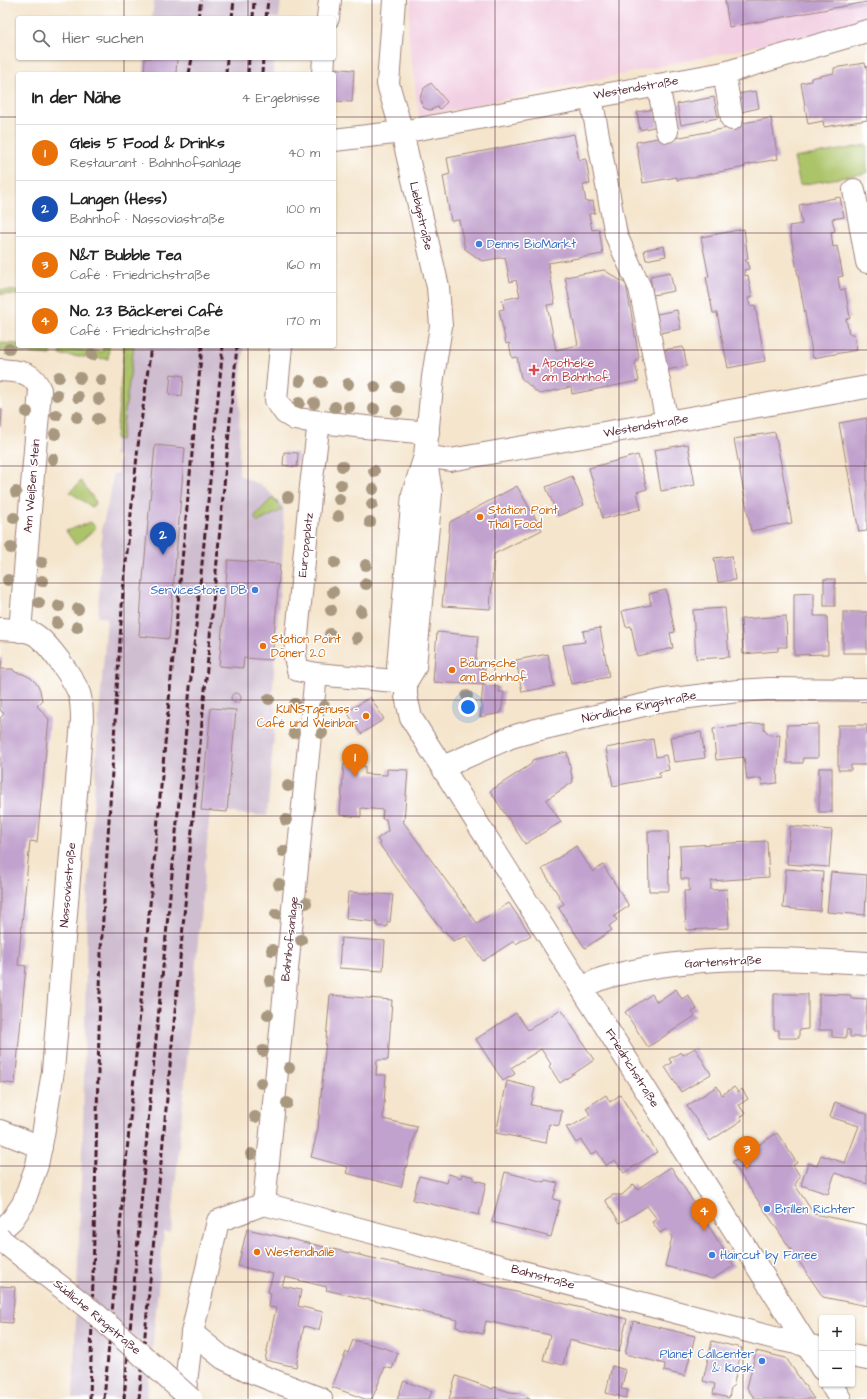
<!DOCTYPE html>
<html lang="de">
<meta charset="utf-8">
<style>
body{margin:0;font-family:"Architects Daughter",sans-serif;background:#f2f2f2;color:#222}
.controls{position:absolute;right:12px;bottom:12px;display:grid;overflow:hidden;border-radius:4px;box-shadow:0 1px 3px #0004}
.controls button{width:36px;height:36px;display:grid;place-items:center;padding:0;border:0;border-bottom:1px solid #e0e0e0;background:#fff;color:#222;font:20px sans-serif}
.you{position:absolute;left:468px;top:707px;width:14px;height:14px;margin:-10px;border:3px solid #fff;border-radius:50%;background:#1a73e8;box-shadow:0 0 0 6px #1a73e833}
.badge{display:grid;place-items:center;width:26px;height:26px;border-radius:50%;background:#1f6fb2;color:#fff;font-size:13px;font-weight:700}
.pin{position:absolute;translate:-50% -33px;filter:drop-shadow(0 1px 2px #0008)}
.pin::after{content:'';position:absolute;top:21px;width:14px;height:12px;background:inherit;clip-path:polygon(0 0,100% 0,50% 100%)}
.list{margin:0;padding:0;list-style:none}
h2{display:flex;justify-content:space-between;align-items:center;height:52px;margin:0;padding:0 16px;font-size:17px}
h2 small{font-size:13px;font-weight:400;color:#767676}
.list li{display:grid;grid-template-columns:26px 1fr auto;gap:12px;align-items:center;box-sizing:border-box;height:56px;padding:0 16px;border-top:1px solid #e0e0e0}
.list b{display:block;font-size:15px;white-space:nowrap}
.list p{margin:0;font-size:13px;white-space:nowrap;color:#767676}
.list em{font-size:13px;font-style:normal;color:#767676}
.icon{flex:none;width:22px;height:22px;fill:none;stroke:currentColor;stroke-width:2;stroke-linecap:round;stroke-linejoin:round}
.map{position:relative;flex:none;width:867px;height:1399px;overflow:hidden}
.search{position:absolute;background:#fff;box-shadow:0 1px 3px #0004;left:16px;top:16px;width:320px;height:44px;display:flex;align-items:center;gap:10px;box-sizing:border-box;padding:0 14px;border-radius:4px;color:#767676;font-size:15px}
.panel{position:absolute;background:#fff;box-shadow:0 1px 3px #0004;left:16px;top:72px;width:320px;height:276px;border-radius:4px}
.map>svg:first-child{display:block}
</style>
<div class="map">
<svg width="867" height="1399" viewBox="0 0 867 1399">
<rect width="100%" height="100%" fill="#fff"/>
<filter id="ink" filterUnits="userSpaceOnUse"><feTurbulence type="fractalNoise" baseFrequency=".025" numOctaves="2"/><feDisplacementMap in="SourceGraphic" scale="8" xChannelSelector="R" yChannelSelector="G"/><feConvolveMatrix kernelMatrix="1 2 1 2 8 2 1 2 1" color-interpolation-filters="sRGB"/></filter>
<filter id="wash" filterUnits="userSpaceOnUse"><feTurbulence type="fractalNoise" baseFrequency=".012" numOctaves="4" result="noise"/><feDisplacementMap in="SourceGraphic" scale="16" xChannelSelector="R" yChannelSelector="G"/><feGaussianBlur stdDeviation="0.9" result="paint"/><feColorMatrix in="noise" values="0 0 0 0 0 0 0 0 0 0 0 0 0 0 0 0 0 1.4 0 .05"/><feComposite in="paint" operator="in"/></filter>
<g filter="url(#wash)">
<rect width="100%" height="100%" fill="#f4e5cc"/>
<path fill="#f2cfe2" d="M411 0H867V23L419 117 408 33Z"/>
<g fill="#cfbdd0">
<path d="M154 0H281L279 18H152Z"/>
<path d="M149 58H275L273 74H147Z"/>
<path d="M125 346H244L240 388 239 475 264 487 283 506 284 535 272 698 276 712 267 816 210 811 171 1232H164L147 1399H73L83 1128 87 910 98 727 107 618 98 617 102 527 110 496 113 474H118L119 457 114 455Z"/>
</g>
<g fill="#acc469" stroke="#7b724a">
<path d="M867 145V173L800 185 794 158Z"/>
<path d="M0 290 18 291V295L0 294Z"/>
<path d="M0 343 18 344V346L52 347 51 355 0 351Z"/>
<path d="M103 346H109L108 359 60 355 61 348 103 352Z"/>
<path d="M124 346H134L121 440 116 439Z"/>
<path d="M81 481 96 502 92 507 70 492Z"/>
<path d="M273 497 282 510 258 522 254 517Z"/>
<path d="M91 522 96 528 76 545 66 531Z"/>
</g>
<g id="blocks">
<g fill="#c1a1cd">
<path d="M725 0H867V2L729 27Z"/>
<path d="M145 58H177L176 74H144Z"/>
<path d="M865 63 866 67 867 66V120L824 127 823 121 808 124 801 83 811 81V78L834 73V68Z"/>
<path d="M329 68 354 70 352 102 334 101V74Z"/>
<path d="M431 83 447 102 440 109 438 107 430 110 424 108 420 100 421 94 424 91 423 89Z"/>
<path d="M756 91 759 108 741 112 737 94Z"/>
<path d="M714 97 718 118 681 125 677 104Z"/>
<path d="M655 109 658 126 640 130 637 112Z"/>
<path d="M771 118 778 159 745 165V167L677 180V177L643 183 636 142 669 136 670 139 738 126 737 124Z"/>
<path d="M574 134 579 160 586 159 590 184 583 185 586 202 593 201 595 213 589 214 592 230 599 229 603 254 548 263 555 304 547 305 556 350 578 345 565 277 604 270 626 284 639 357 635 363 639 381 572 394 571 387 539 394 521 378 517 357 512 358 509 343 506 344 499 310 504 309 502 300 520 296 516 280 510 282 505 257 482 261 465 249 459 220 451 221 443 176 450 174 447 158Z"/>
<path d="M840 197 844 217 832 219 835 231 831 232 833 247 837 246 843 276 838 277 840 290 845 289 850 318 846 319 849 334H854L857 350 813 358 789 226 802 224 799 205Z"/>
<path d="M744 229 748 259 745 260 746 262H748L749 269 744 270 745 276 748 275 752 297 748 298 750 306 755 305 765 361 728 368 717 313H713L706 277H709L701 237Z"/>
<path d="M664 246 666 256 646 260 644 250Z"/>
<path d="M670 272 674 291 653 295 650 276Z"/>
<path d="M677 310 681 329 660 333 657 314Z"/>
<path d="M683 347 687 366 667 370 663 350Z"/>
<path d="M171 374 184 376 182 396 169 394Z"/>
<path d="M0 409 2 410 1 427H0Z"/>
<path d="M867 418V531L859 532 839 423Z"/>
<path d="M775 432 792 523 751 531 734 439Z"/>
<path d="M688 444 695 485 661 491 654 450Z"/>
<path d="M155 445 185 448 169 639 139 636 142 590Z"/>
<path d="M284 452 298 453 297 467 283 465Z"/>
<path d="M638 455 647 489 637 492 641 509 603 519 589 468Z"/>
<path d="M572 476 584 505 558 516 546 487Z"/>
<path d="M517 486 542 530 494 554 490 609 442 606 450 522Z"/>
<path d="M732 556 735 580 718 582 714 558Z"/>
<path d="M228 560 280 564 272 660 244 658 243 668 219 666Z"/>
<rect x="824" y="579" width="11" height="27"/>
<path d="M666 590 675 632 670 633 673 648 637 656 631 626 626 627 622 611 651 605 649 594Z"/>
<path d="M814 593V616H827L828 654 794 655V594Z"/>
<path d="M725 608 729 657 696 659 693 610Z"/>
<rect x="843" y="612" width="24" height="41"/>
<path d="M786 616 787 647H778V651L743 654 741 619Z"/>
<path d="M600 628 609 677 571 684 563 645 585 642 583 631Z"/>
<path d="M437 632 478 636 475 667 485 668 483 685 499 687V692H504L501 713 480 717 483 685 433 682Z"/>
<path d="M548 654 554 686 522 692 516 660Z"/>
<path d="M0 658H2L1 669H13L15 672 23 674 31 678 36 683 40 690 42 701 37 706 49 719 37 842 30 841 18 965 26 966 15 1084 0 1082V718L4 714 0 710Z"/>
<circle cx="236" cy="698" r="5"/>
<path d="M370 697 384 719 361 734 347 712Z"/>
<path d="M211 708 236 710 227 812 201 810Z"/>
<path d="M764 723V729L770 735 780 734 777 783 762 785 761 778 747 780 744 757 716 760 713 729Z"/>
<path d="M818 724V758H803V763H787V725Z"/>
<path d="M838 725H867V765H851V770H838Z"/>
<path d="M701 732 705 758 674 762 670 737Z"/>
<path d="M653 739 656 757 666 755 669 770 659 772 660 777 613 786 606 748Z"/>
<path d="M567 752 573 782 546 800 561 822 525 844 490 791 527 767 532 763V760Z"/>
<path d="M344 764 365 766V774L387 775V769L408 770 404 821 402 820 477 923 509 903 531 935 516 944 514 941 483 961 466 936 453 941 445 931 443 932 379 844 380 843 377 839 388 831 386 819H382L383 810 361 808V817L340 815Z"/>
<rect x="819" y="768" width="13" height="44"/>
<path d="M790 826 832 830 829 867 787 864Z"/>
<path d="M648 831H668L669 891H649Z"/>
<path d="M767 841 769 877 711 881V890L727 889 729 928 686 930 684 891H689V879H681L680 846Z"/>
<path d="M576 846 593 872 603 865 629 906 614 916 617 920 609 926 612 930 585 948 558 907 564 904 542 869Z"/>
<path d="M786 869 823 872 820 911 783 908Z"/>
<path d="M831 872 867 875 865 915 827 912Z"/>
<path d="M348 892 393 895 390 922H387V927L377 926V922L346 919Z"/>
<path d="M341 938 385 941 383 971 339 968Z"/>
<path d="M676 989 682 999 688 995 697 1009 692 1012 695 1016 648 1047 625 1012 652 994 657 1002Z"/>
<path d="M774 994H808V1029L799 1030V1038H779V1030H774Z"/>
<path d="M819 994 851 995V998L867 999 865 1037H850V1030H846V1038L832 1037V1030H819Z"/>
<path d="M330 995 392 1000 388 1060H377L376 1075H386L383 1119 417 1127 401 1187 346 1173 348 1167 311 1157 318 1129Z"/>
<path d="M561 1009 594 1060 560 1083 549 1066 551 1064 541 1049 511 1068 515 1074 503 1081 476 1039 516 1013 528 1030Z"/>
<path d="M695 1048 711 1074 681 1092 665 1067 672 1063 669 1059 681 1052 683 1055Z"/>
<path d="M507 1081 535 1088 531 1105 562 1111 559 1126 549 1124 546 1143 496 1133Z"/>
<path d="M717 1086 722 1095 734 1087 738 1092 742 1089 748 1099 739 1105 745 1114 740 1117 742 1120 710 1141 687 1106Z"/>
<path d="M606 1095 610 1102 620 1095 657 1152 624 1173 615 1160 606 1165 597 1151 591 1155 581 1140 576 1143 566 1127 572 1126 590 1115 586 1108Z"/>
<path d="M835 1102 867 1114V1184L835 1173 828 1194 801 1185 808 1163 817 1166 821 1155 845 1163 859 1126 830 1117Z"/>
<path d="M777 1133 797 1163 793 1165 800 1176 795 1185 814 1214 867 1225V1306L823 1297 732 1162Z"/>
<path d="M671 1167 734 1266 712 1279 665 1266 672 1237 666 1229 660 1233 652 1222 657 1219 647 1206 620 1223 605 1200 613 1195H622L634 1184 637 1189Z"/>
<path d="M505 1172 544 1182 545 1180 558 1183 553 1199 560 1201 551 1237 492 1222Z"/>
<path d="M449 1174 461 1178 462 1174 474 1177V1180L486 1183 479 1215 413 1200 419 1176 447 1183Z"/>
<path d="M247 1229 467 1280 627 1319 619 1352 569 1340 563 1365 543 1360 550 1335 486 1321 483 1334 456 1327 457 1320 326 1290 327 1287 285 1277 282 1286 301 1290 298 1306 323 1312 319 1330 304 1326 296 1367 265 1360 276 1308 269 1307 271 1293 268 1292 273 1274 238 1266Z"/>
<path d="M0 1286 15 1287 12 1323 0 1322Z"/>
<path d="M633 1321 695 1336 685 1376 664 1371 665 1364 625 1354Z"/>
<path d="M353 1340 385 1348 398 1353 392 1369 385 1367 372 1399H365L332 1387 346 1352 348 1353Z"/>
<path d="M712 1341 742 1348 733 1387H731L729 1398 713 1394 715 1384 703 1381Z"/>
<path d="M756 1351 786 1358 814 1399H755L747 1388Z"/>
<path d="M612 1366 626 1370 621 1389 628 1390 626 1398 606 1393Z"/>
<path d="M456 1376 493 1389 494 1387 510 1392 519 1393 530 1399H449Z"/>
<path d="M404 1381 432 1391 429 1399H397Z"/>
</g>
</g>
</g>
<g filter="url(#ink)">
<use href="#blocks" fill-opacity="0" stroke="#9f827c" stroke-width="1"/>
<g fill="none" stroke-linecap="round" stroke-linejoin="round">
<g stroke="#9f827c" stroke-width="24">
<g id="minor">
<path d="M394 0 388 84 402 132 438 287 441 326 433 377 425 456 413 494 398 666 406 682V696L411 718 822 1369"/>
<path d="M328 18 330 0"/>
<path d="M724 73 732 119"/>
<path d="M323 74 324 58"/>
<path d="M658 85 667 131"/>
<path d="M591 97 616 235 640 288 667 422"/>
<path d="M334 140 402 132 724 73 867 31"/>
<path d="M854 190 867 262"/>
<path d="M281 346 276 400 285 413 295 419 365 427 428 433"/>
<path d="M0 370C19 372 32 370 40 390L20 631"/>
<path d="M319 422 311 486 295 657 298 670 316 674 406 682"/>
<path d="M425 456 450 460 867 387"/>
<path d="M0 629C10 630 25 629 34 634 48 642 73 678 79 693 82 702 82 712 82 721L53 1071 43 1135 37 1165 23 1204 12 1220 0 1231"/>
<path d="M406 682 415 667 431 493 426 461"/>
<path d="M443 767 511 737 536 730 665 700 738 691 770 689 867 690"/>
<path d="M582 988C588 985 594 981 601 979 616 974 633 971 648 968 720 955 795 959 867 963"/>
<path d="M0 1131 41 1147"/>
<path d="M264 1204 782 1340 815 1347"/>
<path d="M264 1204 316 674"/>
<path d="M192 1333 223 1358 249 1371 321 1399"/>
<path d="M852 1356 867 1359"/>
<path d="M831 1384 840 1399"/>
<path d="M184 1399 192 1333 218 1221 264 1204"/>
</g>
</g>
<use href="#minor" stroke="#fff" stroke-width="22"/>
<g stroke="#4a1f2b" stroke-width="3" stroke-dasharray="6 3" stroke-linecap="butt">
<path d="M198 18 201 0"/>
<path d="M232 18 234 0"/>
<path d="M253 18 254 0"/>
<path d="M266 18 268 0"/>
<path d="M189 74 192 58"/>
<path d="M226 74 227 58"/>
<path d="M248 74 249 58"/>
<path d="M262 74 263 58"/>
<path d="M90 1399 101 951 123 591 138 446 151 346"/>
<path d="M104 1399 202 346"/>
<path d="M124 1399 149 1112 223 346"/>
<path d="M139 1399 237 346"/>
</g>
<g stroke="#9f827c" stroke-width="24" stroke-linecap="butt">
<path id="major-bridge" d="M0 1239 97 1315 191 1399"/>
</g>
<use href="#major-bridge" stroke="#fff" stroke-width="22"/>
</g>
<g fill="#a99880">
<circle cx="9" cy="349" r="6"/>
<circle cx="92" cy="355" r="6"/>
<circle cx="59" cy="377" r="6"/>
<circle cx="80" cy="378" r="6"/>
<circle cx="101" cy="380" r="6"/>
<circle cx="300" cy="381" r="6"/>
<circle cx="321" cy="382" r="6"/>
<circle cx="348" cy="384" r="6"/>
<circle cx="375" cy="387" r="6"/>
<circle cx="398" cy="387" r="6"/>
<circle cx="57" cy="395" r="6"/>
<circle cx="78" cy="397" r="6"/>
<circle cx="99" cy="399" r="6"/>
<circle cx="299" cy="403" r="6"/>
<circle cx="314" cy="403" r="6"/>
<circle cx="335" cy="407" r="6"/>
<circle cx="349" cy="407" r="6"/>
<circle cx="374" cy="409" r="6"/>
<circle cx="397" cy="411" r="6"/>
<circle cx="27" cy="412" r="6"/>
<circle cx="56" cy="415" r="6"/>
<circle cx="77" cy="417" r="6"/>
<circle cx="98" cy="419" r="6"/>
<circle cx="55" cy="434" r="6"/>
<circle cx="53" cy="459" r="6"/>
<circle cx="342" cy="466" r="6"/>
<circle cx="374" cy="471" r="6"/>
<circle cx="341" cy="485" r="6"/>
<circle cx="373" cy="489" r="6"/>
<circle cx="16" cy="492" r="6"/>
<circle cx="288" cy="497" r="6"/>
<circle cx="339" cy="499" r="6"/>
<circle cx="372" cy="504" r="6"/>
<circle cx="338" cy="516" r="6"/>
<circle cx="14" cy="518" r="6"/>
<circle cx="370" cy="522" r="6"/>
<circle cx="11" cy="548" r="6"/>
<circle cx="42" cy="562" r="6"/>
<circle cx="335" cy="563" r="6"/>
<circle cx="366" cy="565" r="6"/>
<circle cx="8" cy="580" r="6"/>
<circle cx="42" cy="581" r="6"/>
<circle cx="366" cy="584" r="6"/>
<circle cx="333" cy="592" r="6"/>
<circle cx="39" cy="603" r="6"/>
<circle cx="59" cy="606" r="6"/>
<circle cx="78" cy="609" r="6"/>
<circle cx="331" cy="610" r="6"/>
<circle cx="361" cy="611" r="6"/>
<circle cx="57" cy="623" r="6"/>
<circle cx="77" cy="627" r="6"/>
<circle cx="330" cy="634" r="6"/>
<circle cx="357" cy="638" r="6"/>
<circle cx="467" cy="696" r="6"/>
<circle cx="269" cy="699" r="6"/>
<circle cx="295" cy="704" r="6"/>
<circle cx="324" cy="706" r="6"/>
<circle cx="294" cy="733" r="6"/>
<circle cx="322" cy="733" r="6"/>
<circle cx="288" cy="786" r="6"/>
<circle cx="286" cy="820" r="6"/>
<circle cx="283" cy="851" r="6"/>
<circle cx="279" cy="884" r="6"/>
<circle cx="306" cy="903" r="6"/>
<circle cx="276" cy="914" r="6"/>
<circle cx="301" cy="940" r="6"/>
<circle cx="272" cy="950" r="6"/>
<circle cx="270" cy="981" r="6"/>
<circle cx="268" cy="1015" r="6"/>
<circle cx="263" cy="1051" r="6"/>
<circle cx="289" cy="1068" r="6"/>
<circle cx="261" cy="1083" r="6"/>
<circle cx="287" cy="1103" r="6"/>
<circle cx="255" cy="1117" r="6"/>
<circle cx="251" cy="1154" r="6"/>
</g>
</g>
<path fill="none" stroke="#4a1f2b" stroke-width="1" stroke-opacity="0.55" d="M124 0V18M248 0V18M372 0V1399M495 0V1399M619 0V1399M743 0V1399M124 58V74M248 58V74M0 117H18M334 117H867M0 233H18M334 233H867M124 346V1399M248 346V1399M0 350H867M0 466H867M0 583H867M0 700H867M0 816H867M0 933H867M0 1049H867M0 1166H867M0 1282H867"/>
<g fill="#3f7fe0" stroke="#fff" stroke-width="1.5">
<circle cx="479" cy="244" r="4"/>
<circle cx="255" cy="590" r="4"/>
<circle cx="767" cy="1209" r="4"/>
<circle cx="712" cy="1255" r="4"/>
<circle cx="762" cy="1361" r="4"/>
</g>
<path fill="#e0444e" stroke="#fff" stroke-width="1.5" d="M532 364h4v4h4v4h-4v4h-4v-4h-4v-4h4z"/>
<g fill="#e8710a" stroke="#fff" stroke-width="1.5">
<circle cx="480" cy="517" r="4"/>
<circle cx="263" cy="646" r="4"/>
<circle cx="452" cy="670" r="4"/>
<circle cx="366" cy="716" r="4"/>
<circle cx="257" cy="1252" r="4"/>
</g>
<g text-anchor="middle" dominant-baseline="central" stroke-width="3" stroke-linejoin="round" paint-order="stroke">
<g font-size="12" fill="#4a1f2b" stroke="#fff">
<text transform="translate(636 88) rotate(-10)">Westendstraße</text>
<text transform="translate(421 216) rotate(77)">Liebigstraße</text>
<text transform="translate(646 426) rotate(-10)">Westendstraße</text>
<text transform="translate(32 486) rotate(-85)">Am Weißen Stein</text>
<text transform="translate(306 545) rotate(-84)">Europaplatz</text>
<text transform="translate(639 707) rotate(-12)">Nördliche Ringstraße</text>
<text transform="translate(68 885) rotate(-85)">Nassoviastraße</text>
<text transform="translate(290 939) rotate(-84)">Bahnhofsanlage</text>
<text transform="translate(723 962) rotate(-3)">Gartenstraße</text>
<text transform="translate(632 1068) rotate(58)">Friedrichstraße</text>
<text transform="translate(543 1277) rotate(15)">Bahnstraße</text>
<text transform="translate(97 1317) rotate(40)">Südliche Ringstraße</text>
</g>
<g font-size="12" fill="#366cbe" stroke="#fff" text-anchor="start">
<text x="487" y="244">Denns BioMarkt</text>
<text x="247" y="590" text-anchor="end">ServiceStore DB</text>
<text x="775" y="1209">Brillen Richter</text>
<text x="720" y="1255">Haircut by Faree</text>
<text x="754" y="1354" text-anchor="end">Planet Callcenter<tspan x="754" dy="14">&amp; Kiosk</tspan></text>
</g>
<g font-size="12" fill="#be3a42" stroke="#fff" text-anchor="start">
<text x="542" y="363">Apotheke<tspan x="542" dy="14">am Bahnhof</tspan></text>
</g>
<g font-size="12" fill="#c56008" stroke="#fff" text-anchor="start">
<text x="488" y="510">Station Point<tspan x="488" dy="14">Thai Food</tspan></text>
<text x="271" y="639">Station Point<tspan x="271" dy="14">Döner 2.0</tspan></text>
<text x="460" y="663">Bäumsche<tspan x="460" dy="14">am Bahnhof</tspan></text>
<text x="358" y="709" text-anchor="end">KUNSTgenuss -<tspan x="358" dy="14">Café und Weinbar</tspan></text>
<text x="265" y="1252">Westendhalle</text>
</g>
</g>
</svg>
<div class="controls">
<button>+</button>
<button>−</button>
</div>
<div class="you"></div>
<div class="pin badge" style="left:355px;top:777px;background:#e8710a">1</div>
<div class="pin badge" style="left:163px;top:555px;background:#1a4fb4">2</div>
<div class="pin badge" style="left:747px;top:1169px;background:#e8710a">3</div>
<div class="pin badge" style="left:704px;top:1231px;background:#e8710a">4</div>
<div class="search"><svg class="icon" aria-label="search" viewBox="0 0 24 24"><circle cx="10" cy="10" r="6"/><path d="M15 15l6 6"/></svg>Hier suchen</div>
<section class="panel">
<h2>In der Nähe<small>4 Ergebnisse</small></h2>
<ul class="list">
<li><span class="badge" style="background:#e8710a">1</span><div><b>Gleis 5 Food &amp; Drinks</b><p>Restaurant · Bahnhofsanlage</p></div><em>40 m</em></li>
<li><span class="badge" style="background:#1a4fb4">2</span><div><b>Langen (Hess)</b><p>Bahnhof · Nassoviastraße</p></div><em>100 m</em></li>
<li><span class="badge" style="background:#e8710a">3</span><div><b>N&amp;T Bubble Tea</b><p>Café · Friedrichstraße</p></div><em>160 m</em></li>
<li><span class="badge" style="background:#e8710a">4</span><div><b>No. 23 Bäckerei Café</b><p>Café · Friedrichstraße</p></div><em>170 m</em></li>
</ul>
</section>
</div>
